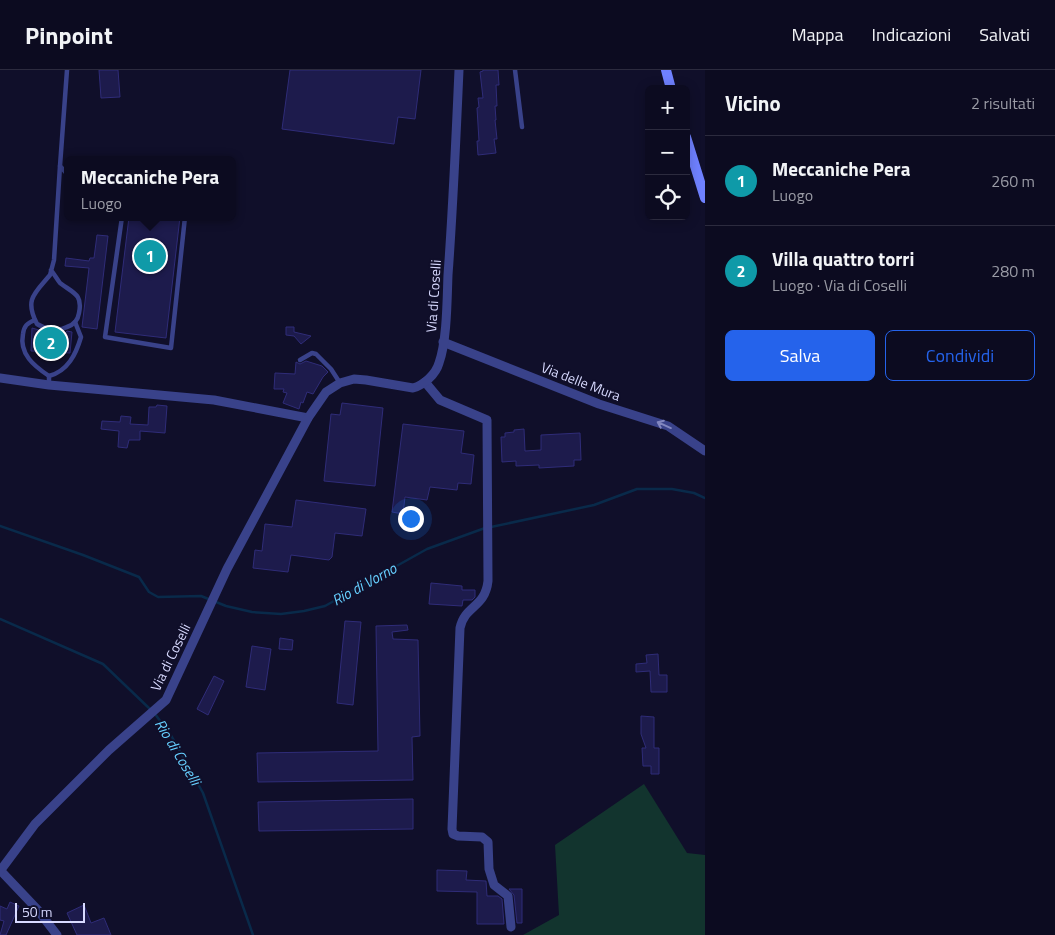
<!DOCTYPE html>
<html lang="it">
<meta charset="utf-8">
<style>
body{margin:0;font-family:"Titillium Web",sans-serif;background:#151429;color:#f1f3f6}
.controls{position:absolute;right:15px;top:15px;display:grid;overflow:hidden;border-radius:8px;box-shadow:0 2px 12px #0003}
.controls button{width:45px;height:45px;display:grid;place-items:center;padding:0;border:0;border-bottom:1px solid #2c2b3e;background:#0c0b20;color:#f1f3f6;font:25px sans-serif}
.scale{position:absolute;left:15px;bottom:12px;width:70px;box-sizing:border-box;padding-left:5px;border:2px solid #d8daff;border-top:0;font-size:14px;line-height:18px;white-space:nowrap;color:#d8daff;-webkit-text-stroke:4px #100f2a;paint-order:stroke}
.you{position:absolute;left:410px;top:448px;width:18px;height:18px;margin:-12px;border:4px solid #fff;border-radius:50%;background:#1a73e8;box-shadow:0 0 0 8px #1a73e833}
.badge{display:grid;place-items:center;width:32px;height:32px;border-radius:50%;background:#2563eb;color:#fff;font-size:16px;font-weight:700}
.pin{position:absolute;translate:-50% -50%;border:2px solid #fff;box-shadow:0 1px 5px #0006}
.popup{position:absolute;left:64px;top:86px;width:172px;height:65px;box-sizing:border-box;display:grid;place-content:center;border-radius:8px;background:#0c0b20;filter:drop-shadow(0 1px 4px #0005);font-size:16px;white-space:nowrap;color:#9a9ba5}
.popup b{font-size:19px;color:#f1f3f6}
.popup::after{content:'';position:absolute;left:50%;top:100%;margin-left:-10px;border:10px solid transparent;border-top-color:#0c0b20}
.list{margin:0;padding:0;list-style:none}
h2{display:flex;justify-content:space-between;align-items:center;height:65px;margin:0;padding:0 20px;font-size:21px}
h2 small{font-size:16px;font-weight:400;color:#9a9ba5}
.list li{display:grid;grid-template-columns:32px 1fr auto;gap:15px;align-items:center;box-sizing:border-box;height:90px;padding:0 20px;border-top:1px solid #2c2b3e}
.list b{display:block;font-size:19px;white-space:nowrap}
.list p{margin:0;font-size:16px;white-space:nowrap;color:#9a9ba5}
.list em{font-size:16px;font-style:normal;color:#9a9ba5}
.actions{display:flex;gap:10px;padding:15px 20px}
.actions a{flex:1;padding:11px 0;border:1px solid #2563eb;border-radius:8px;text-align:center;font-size:18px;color:#2563eb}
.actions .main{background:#2563eb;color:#fff}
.icon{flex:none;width:28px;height:28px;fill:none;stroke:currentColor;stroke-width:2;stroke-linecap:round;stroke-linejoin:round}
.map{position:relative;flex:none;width:705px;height:865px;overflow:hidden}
header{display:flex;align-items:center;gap:30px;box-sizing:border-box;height:70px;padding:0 25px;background:#0c0b20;border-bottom:1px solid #2c2b3e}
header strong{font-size:24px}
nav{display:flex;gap:28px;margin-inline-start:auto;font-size:18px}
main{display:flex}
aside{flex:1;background:#0c0b20}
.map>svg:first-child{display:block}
</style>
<header>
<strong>Pinpoint</strong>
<nav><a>Mappa</a><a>Indicazioni</a><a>Salvati</a></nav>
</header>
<main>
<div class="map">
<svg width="705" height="865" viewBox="0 0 705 865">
<rect width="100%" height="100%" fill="#100f2a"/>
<path fill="#12342e" d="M644 714 687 783 705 785V865H523L559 845 555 775Z"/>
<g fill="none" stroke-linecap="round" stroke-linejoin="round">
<g stroke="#092a4a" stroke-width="2.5">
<path d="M0 456 83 485 139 507 149 522 158 527 201 526 226 536 252 542 281 544 304 541 325 536 427 479 485 458"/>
<path d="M491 457 594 435 637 419H672L694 423 705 428"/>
<path d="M0 549 103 594 151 640"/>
<path d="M155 644 172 667 203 723 253 865"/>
</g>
</g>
<g fill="#1d1b4c" stroke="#2f2c78">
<path d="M99 0H118L120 27 101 28Z"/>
<path d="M290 0H421L415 49 398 47 394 74 282 59Z"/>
<path d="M483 0H498L499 15H496L497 36H495L496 50H495L497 69H494L496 83 478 85 477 71H479L477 38 479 37 478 28H483L480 2 483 1Z"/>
<path d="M129 147H180L166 268 115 262Z"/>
<path d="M97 165 108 166 97 259 82 257 89 198 65 196 66 188 89 191 90 188H94Z"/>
<path d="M286 257H294V262L311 266 301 274 294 266 286 265Z"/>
<path d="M32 258 39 260V263L64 264 67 261 72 262 70 283 31 281Z"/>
<path d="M306 291 322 296 328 302 323 307 313 324 307 322 303 333 301 332 299 339 283 333 287 323 283 322 284 319H274L275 303 295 304 296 292 300 294Z"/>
<path d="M342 333 383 338 375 416 324 411 331 344 340 345Z"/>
<path d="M157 335 167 336 165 363 140 361V370H129L127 378 118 377 119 361 101 359 102 351 120 352 121 346 131 347 130 354 148 355 149 337H156Z"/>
<path d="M403 354 464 361 461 383 474 385 471 414 458 413 457 420 430 417 427 430 405 427 403 444 392 442Z"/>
<path d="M524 359 525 381 541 380V365L580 363 581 390H574V396L539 398V395L516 396V391L502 392 501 367H505V363L514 362V360Z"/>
<path d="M296 430 366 439 362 466 335 463 332 487 329 490 291 485 288 502 253 498 255 480 262 481 265 454 292 457Z"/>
<path d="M431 513 462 516V520H475V527L472 530H463L462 536 429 534Z"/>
<path d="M345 551 361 552 353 635 337 633Z"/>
<path d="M407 555 408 560 392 562 393 569 418 570 420 666 412 667 413 710 258 712 257 683 378 681 376 556Z"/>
<path d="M280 568 293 570 292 580 279 579Z"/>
<path d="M252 576 271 579 265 620 246 617Z"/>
<path d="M658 584 659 605H667V622H651L650 601 636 602V594L647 593 646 585Z"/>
<path d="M214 606 224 611 208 645 197 639Z"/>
<path d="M641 646 654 647V678H659V704H651V696H643L642 678H646L641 664Z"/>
<path d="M413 729V759L259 761 258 732Z"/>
<path d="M437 800 467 801 466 810 486 811 487 826H498L502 829 504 854H477V822L437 821Z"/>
<path d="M509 819H522V853H517L514 825Z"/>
<path d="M10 832 19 836 6 865H0L4 851 0 850V836L7 839Z"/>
<path d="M84 835 91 853 104 848 111 865H77L67 843Z"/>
</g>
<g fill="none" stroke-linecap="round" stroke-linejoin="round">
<g stroke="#39428a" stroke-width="4.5">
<path d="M67 0 60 96 68 105"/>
<path d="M515 0 522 57"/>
<path d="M122 147 105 267 171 278 185 147"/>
<path d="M51 200C54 204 57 209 60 213 73 223 83 224 79 243 78 250 73 255 67 257 58 262 45 259 37 254 24 229 35 223 50 205L54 190 60 96"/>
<path d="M35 250C27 253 24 256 23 264 19 284 34 296 49 306"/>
<path d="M300 290 312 283 316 284 331 299 340 313"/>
<path d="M49 315V306C68 301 76 284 81 267L75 252"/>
</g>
<g stroke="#39428a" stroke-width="9">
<path d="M443 272 599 334 668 356 705 381"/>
<path d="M0 308 49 315 214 330 308 348"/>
<path d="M425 312 440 330 487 350 488 511C485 538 465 535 460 558L452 759 453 764 458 766 482 767 488 772 489 799 494 815 508 826 511 857"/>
<path d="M0 800 37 839 57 865"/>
<path d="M0 801 35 754 109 680 166 630 227 499 308 348 326 322 340 313 354 309 366 310 413 318C424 315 436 304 439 293 447 271 447 230 448 205 453 137 456 69 459 0"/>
</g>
<g stroke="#6f81ff" stroke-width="10">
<path d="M666 0 671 19"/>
<path d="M686 67 705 128"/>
</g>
</g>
<defs><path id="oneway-shaft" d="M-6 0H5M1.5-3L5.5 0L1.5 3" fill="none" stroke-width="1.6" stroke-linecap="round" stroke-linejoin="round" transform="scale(1.25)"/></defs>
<use stroke="#8186bf" href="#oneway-shaft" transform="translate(664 355) rotate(-156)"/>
<g text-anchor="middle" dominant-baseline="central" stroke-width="4" stroke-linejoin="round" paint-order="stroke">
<g font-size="14" fill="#d8daff" stroke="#100f2a">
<text transform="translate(433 226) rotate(-86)">Via di Coselli</text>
<text transform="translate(581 311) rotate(21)">Via delle Mura</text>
<text transform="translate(170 587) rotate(-64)">Via di Coselli</text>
</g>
<g font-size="15" font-style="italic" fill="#66cfff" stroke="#100f2a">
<text transform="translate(364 514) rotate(-29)">Rio di Vorno</text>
<text transform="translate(178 682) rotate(59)">Rio di Coselli</text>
</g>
</g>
</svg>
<div class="controls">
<button>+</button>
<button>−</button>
<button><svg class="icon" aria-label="locate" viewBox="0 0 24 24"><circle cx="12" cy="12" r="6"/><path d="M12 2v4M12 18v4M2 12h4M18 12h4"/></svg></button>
</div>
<div class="scale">50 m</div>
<div class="you"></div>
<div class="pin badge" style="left:150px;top:186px;background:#0f9aa8">1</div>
<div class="popup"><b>Meccaniche Pera</b>Luogo</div>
<div class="pin badge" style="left:51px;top:273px;background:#0f9aa8">2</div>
</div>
<aside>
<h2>Vicino<small>2 risultati</small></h2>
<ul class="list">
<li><span class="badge" style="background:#0f9aa8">1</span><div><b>Meccaniche Pera</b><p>Luogo</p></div><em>260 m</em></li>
<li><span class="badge" style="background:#0f9aa8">2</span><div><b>Villa quattro torri</b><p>Luogo · Via di Coselli</p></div><em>280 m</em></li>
</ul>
<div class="actions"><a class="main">Salva</a><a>Condividi</a></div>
</aside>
</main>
